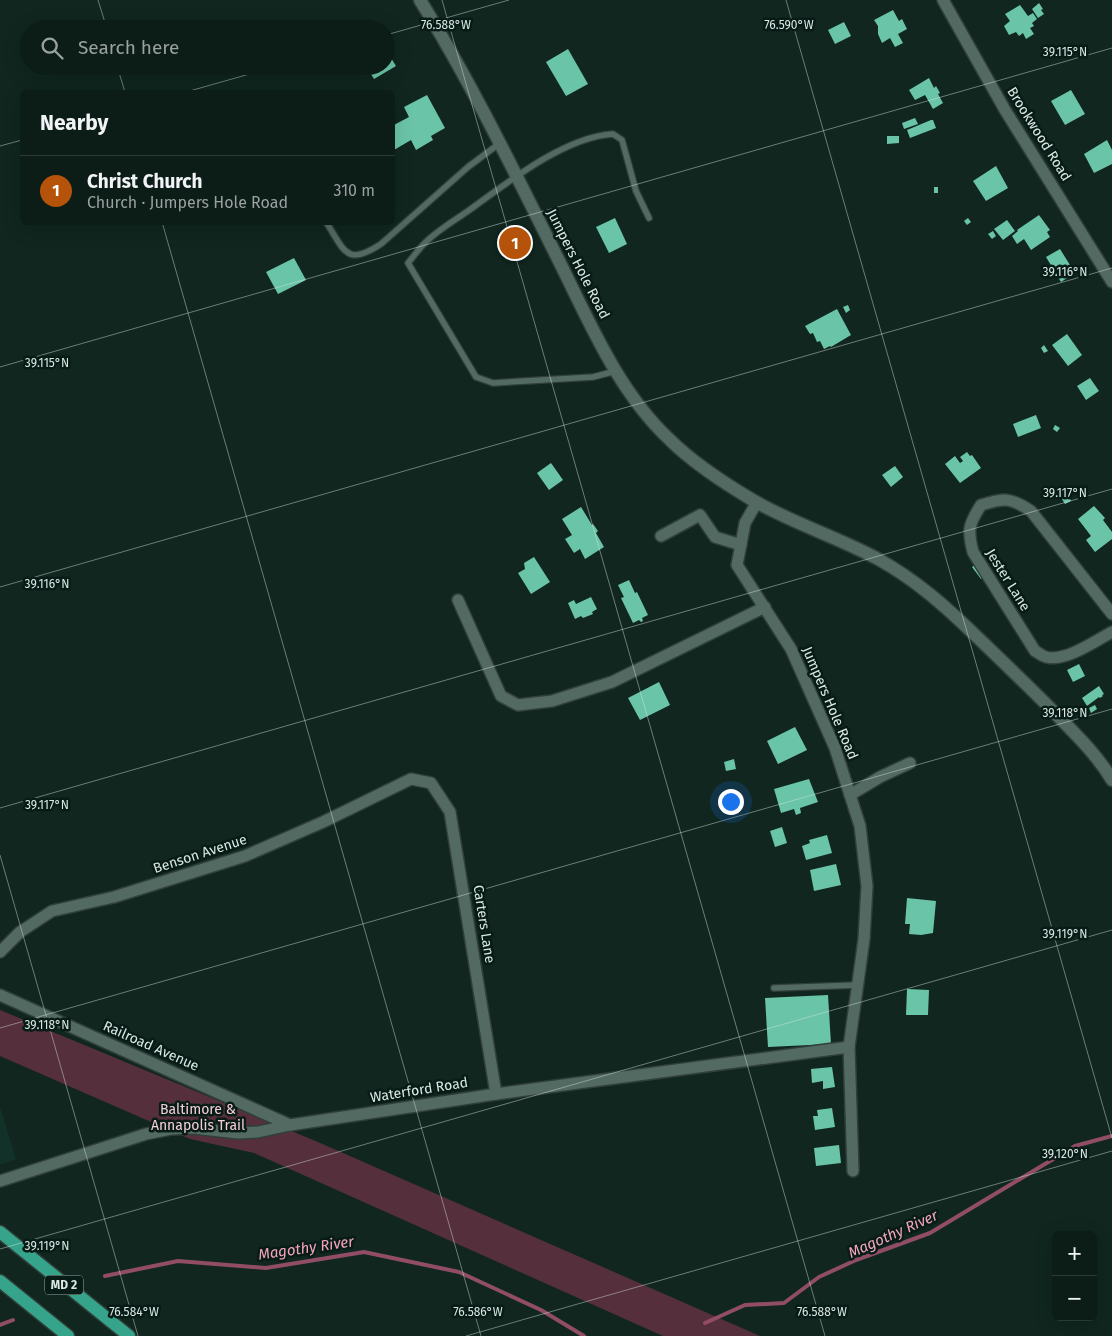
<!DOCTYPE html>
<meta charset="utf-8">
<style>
body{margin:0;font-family:"Fira Sans",sans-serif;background:#1a2924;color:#f1f3f6}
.controls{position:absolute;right:15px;bottom:15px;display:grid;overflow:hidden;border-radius:8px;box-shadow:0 5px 20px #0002}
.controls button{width:45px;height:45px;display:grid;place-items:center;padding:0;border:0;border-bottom:1px solid #2c3a36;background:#0c1c17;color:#f1f3f6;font:25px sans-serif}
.you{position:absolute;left:730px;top:801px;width:18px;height:18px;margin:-12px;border:4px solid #fff;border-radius:50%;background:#1a73e8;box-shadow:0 0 0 8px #1a73e833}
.badge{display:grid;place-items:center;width:32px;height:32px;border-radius:50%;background:#b45309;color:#fff;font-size:16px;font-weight:700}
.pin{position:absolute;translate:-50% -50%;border:2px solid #fff;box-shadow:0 1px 5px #0006}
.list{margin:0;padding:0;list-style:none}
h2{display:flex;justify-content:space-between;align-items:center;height:65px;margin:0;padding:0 20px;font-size:21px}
h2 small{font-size:16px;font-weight:400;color:#9aa1a1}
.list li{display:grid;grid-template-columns:32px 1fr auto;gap:15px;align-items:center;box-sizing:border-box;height:70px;padding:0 20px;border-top:1px solid #2c3a36}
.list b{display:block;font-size:19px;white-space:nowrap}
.list p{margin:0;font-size:16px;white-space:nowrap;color:#9aa1a1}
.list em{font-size:16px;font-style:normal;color:#9aa1a1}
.icon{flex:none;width:28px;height:28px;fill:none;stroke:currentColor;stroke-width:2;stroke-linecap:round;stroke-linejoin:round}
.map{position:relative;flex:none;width:1112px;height:1336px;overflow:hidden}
.search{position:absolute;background:#0c1c17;box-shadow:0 5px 20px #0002;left:20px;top:20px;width:375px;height:55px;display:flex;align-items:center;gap:12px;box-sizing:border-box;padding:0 18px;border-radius:28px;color:#9aa1a1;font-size:19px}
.panel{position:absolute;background:#0c1c17;box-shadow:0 5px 20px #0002;left:20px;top:90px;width:375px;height:135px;border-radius:8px}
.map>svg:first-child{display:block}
</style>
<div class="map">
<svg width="1112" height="1336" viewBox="0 0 1112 1336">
<rect width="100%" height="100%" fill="#10261f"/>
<path fill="#123229" d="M0 1107 16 1159 0 1165Z"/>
<path fill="#562f3c" d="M0 1010 318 1142 760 1336H663L254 1153 190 1139 0 1056Z"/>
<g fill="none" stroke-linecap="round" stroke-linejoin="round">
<g stroke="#914d65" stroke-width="4">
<path d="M105 1276 178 1261 266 1268 364 1252 459 1272 541 1310 584 1336"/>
<path d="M705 1323 745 1305 784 1303 819 1277 856 1260 930 1233 1075 1146 1112 1136"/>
<path d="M0 1325 13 1320"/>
</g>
</g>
<g fill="#6ac4a8">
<path d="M1039 3 1043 9 1041 10 1044 14 1038 18 1032 9Z"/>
<path d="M1020 5 1028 16 1033 13 1037 19 1032 23 1034 26 1030 28 1034 34 1026 39 1023 33 1019 36 1016 32 1009 35 1004 26 1010 21 1005 14Z"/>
<path d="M893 10 899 21 902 19 907 29 898 34 903 43 895 47 890 38 882 43 878 34V26L874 20Z"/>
<path d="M844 22 851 36 835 44 828 30Z"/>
<path d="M568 49 588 84 566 96 546 62Z"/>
<path d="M386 50 396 66 374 79 366 66H386Z"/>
<path d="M929 78 934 88 936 86 940 93 938 94 943 103 933 109 925 95 915 100 909 90Z"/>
<path d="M1071 90 1085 114 1065 125 1051 101Z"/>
<path d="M427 95 445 128 431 136 433 140 416 150 411 140 394 150 392 126 409 117 404 107Z"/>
<path d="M915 118 918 124 904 129 902 123Z"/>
<path d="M931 120H933L936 128 910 138 907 130Z"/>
<path d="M887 136H899V143L887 144Z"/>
<path d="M1107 140 1112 150V164L1094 173 1084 154Z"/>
<path d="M996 166 1008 188 986 201 973 181Z"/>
<rect x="934" y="187" width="4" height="6"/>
<path d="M1039 215 1050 230 1047 232 1050 237 1031 250 1024 239 1017 244 1012 236 1018 231 1017 230Z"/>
<path d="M615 218 627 244 609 253 596 227Z"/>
<path d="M968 218 971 222 967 225 964 221Z"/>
<path d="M1007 220 1015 231 1003 240 994 229Z"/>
<path d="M993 231 996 236 992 239 988 234Z"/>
<path d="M1060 249 1075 273 1061 282 1046 257Z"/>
<path d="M294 258 306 280 278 294 266 272Z"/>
<path d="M848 305 850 310 846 313 843 307Z"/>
<path d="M837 309 851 335 831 347 830 346 824 349 820 341 817 342 813 333 810 334 805 326Z"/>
<path d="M1067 334 1082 355 1068 366 1052 345Z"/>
<path d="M1044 345 1048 351 1044 353 1041 348Z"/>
<path d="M1090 378 1099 391 1086 400 1077 386Z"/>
<path d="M1036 415 1041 428 1018 437 1013 424Z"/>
<path d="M1055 425 1060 428 1057 432 1053 429Z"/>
<path d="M967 452 970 456 972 455 981 468 960 483 945 464 955 456 960 463 963 461 960 457Z"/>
<path d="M551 463 563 480 549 490 537 473Z"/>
<path d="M895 466 903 477 891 487 882 475Z"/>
<path d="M1067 492 1071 501 1065 504 1060 496Z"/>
<path d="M1094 506 1105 518 1103 520 1112 532V539L1095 552 1086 540 1091 536 1078 519Z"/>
<path d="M581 507 592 525 593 524 598 531 596 533 604 547 585 559 580 549 574 553 565 539 572 535 562 519Z"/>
<path d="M534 557 550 582 531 594 518 573 525 569 524 563Z"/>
<path d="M977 563 987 575 981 579 972 567Z"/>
<path d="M629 580 635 593 637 592 648 615 642 618 643 621 641 622 639 620 633 623 621 598 624 597 618 585Z"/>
<path d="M591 597 597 609 592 612 593 614 583 618 581 616 575 619 568 603 574 600 576 604Z"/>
<path d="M1079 664 1085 676 1073 682 1067 670Z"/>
<path d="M659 682 670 705 640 720 628 698Z"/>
<path d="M1099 686 1104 694 1102 695 1103 696 1100 698 1099 697 1087 706 1082 698Z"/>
<path d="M1095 705 1097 709 1091 713 1089 708Z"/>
<path d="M795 727 807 750 778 764 767 741Z"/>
<path d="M734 759 736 769 726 771 724 762Z"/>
<path d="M809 779 818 802 800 808 801 813 796 815 794 809 781 813 774 789Z"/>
<path d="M782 827 787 843 775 847 770 831Z"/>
<path d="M827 835 832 853 806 860 802 846 810 843 809 840Z"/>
<path d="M836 864 841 885 814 891 810 870Z"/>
<path d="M907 898 936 901 933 933 921 935 909 934 910 924H905Z"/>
<path d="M907 989 929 990 928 1015H906Z"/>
<path d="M828 995 831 1044 768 1047 765 998Z"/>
<path d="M832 1067 835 1087 823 1089V1081L812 1083 811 1069Z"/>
<path d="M832 1108 835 1127 815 1130 813 1116H818L817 1110Z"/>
<path d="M839 1145 841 1163 816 1166 814 1148Z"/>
</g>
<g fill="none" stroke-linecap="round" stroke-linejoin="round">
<g stroke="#303f39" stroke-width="8">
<g id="service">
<path d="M326 222C345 251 346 267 381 244L468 167 500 143"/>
<path d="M616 371 593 377 493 383 476 377 408 263C414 256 420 247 428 240 440 229 455 220 468 211 507 183 564 137 613 134L622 140 636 191 649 218"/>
<path d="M774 988 858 985"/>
</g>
</g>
<g stroke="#303f39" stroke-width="14">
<g id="minor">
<path d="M943 0 1005 110 1112 282"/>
<path d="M757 502 745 523 737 565 791 649 835 748 860 826 867 886 864 939 849 1047 853 1171"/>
<path d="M661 536 700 515 715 537 741 545"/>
<path d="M458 600 501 696 518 705 552 701 612 682 765 607"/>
<path d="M1112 614 1031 511C1010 497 1004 498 981 505 969 524 967 529 973 552L1035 651C1039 653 1042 656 1046 657 1066 662 1095 641 1112 632"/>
<path d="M850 795 880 777 910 763"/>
<path d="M0 952 20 932 52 911 114 897 245 856 323 822 411 779 431 783 450 812 496 1094"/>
<path d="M0 995 290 1125"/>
<path d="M0 1181 146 1134 171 1129 193 1128 238 1133 258 1132 290 1125 496 1094 849 1047"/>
</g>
</g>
<g stroke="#303f39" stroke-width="15">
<path id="secondary" d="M420 0C472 84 515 173 559 261 590 323 618 391 669 439 693 463 727 485 756 502 795 524 839 538 878 559 916 580 945 606 975 635 999 658 1022 680 1045 703 1068 727 1095 751 1112 780"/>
</g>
<g stroke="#303f39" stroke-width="15">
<g id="primary">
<path d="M0 1232 129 1336"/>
<path d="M0 1281 68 1336"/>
</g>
</g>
<use href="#service" stroke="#526a62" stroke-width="5.5"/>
<use href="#minor" stroke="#526a62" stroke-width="11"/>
<use href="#secondary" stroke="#526a62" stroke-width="12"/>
<use href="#primary" stroke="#36a48a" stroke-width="12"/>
</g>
<path fill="none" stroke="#dae7e2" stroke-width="1" stroke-opacity="0.45" d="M98 0 107 29M442 0 825 1336M786 0 1112 1138M386 35 509 0M117 66 125 92M186 92 278 66M0 146 22 140M162 222 481 1336M0 367 1112 48M0 587 1112 268M0 808 1112 489M0 855 138 1336M0 1028 1112 709M0 1249 1112 930M466 1336 1112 1151"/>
<g text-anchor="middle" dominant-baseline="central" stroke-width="5" stroke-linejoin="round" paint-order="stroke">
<rect fill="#071c16" stroke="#9baaa5" stroke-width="1" x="45" y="1275.5" width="38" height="19" rx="4"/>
<g font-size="12" font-weight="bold" fill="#dae7e2">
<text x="64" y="1285">MD 2</text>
</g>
<g font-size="14" fill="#dae7e2" stroke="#071c16">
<text transform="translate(1039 134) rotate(58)">Brookwood Road</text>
<text transform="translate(578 264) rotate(63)">Jumpers Hole Road</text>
<text transform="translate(1008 580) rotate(58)">Jester Lane</text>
<text transform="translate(830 703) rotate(67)">Jumpers Hole Road</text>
<text transform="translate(200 854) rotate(-18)">Benson Avenue</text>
<text transform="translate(484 924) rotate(81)">Carters Lane</text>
<text transform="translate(151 1046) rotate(24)">Railroad Avenue</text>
<text transform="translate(419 1090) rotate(-9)">Waterford Road</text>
</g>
<g font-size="14" fill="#f7cdd9" stroke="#071c16">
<text x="198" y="1109">Baltimore &amp;<tspan x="198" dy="16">Annapolis Trail</tspan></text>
</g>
<g font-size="15" font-style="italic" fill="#f5a4be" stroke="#071c16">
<text transform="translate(893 1234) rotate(-24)">Magothy River</text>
<text transform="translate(306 1248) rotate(-8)">Magothy River</text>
</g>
</g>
<g font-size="12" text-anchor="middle" fill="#dae7e2" stroke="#071c16" stroke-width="5" stroke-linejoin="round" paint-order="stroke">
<text x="446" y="29">76.588°W</text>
<text x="789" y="29">76.590°W</text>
<text x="1065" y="56">39.115°N</text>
<text x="1065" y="276">39.116°N</text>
<text x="47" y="367">39.115°N</text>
<text x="1065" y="497">39.117°N</text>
<text x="47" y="588">39.116°N</text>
<text x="1065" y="717">39.118°N</text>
<text x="47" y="809">39.117°N</text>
<text x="1065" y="938">39.119°N</text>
<text x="47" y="1029">39.118°N</text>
<text x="1065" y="1158">39.120°N</text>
<text x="47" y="1250">39.119°N</text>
<text x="134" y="1316">76.584°W</text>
<text x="478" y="1316">76.586°W</text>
<text x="822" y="1316">76.588°W</text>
</g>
</svg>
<div class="controls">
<button>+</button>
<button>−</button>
</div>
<div class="you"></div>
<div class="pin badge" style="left:515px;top:243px">1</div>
<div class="search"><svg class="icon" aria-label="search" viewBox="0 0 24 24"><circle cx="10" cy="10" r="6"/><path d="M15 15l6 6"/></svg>Search here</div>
<section class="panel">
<h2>Nearby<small></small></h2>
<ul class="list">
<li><span class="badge">1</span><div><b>Christ Church</b><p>Church · Jumpers Hole Road</p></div><em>310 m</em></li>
</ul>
</section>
</div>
